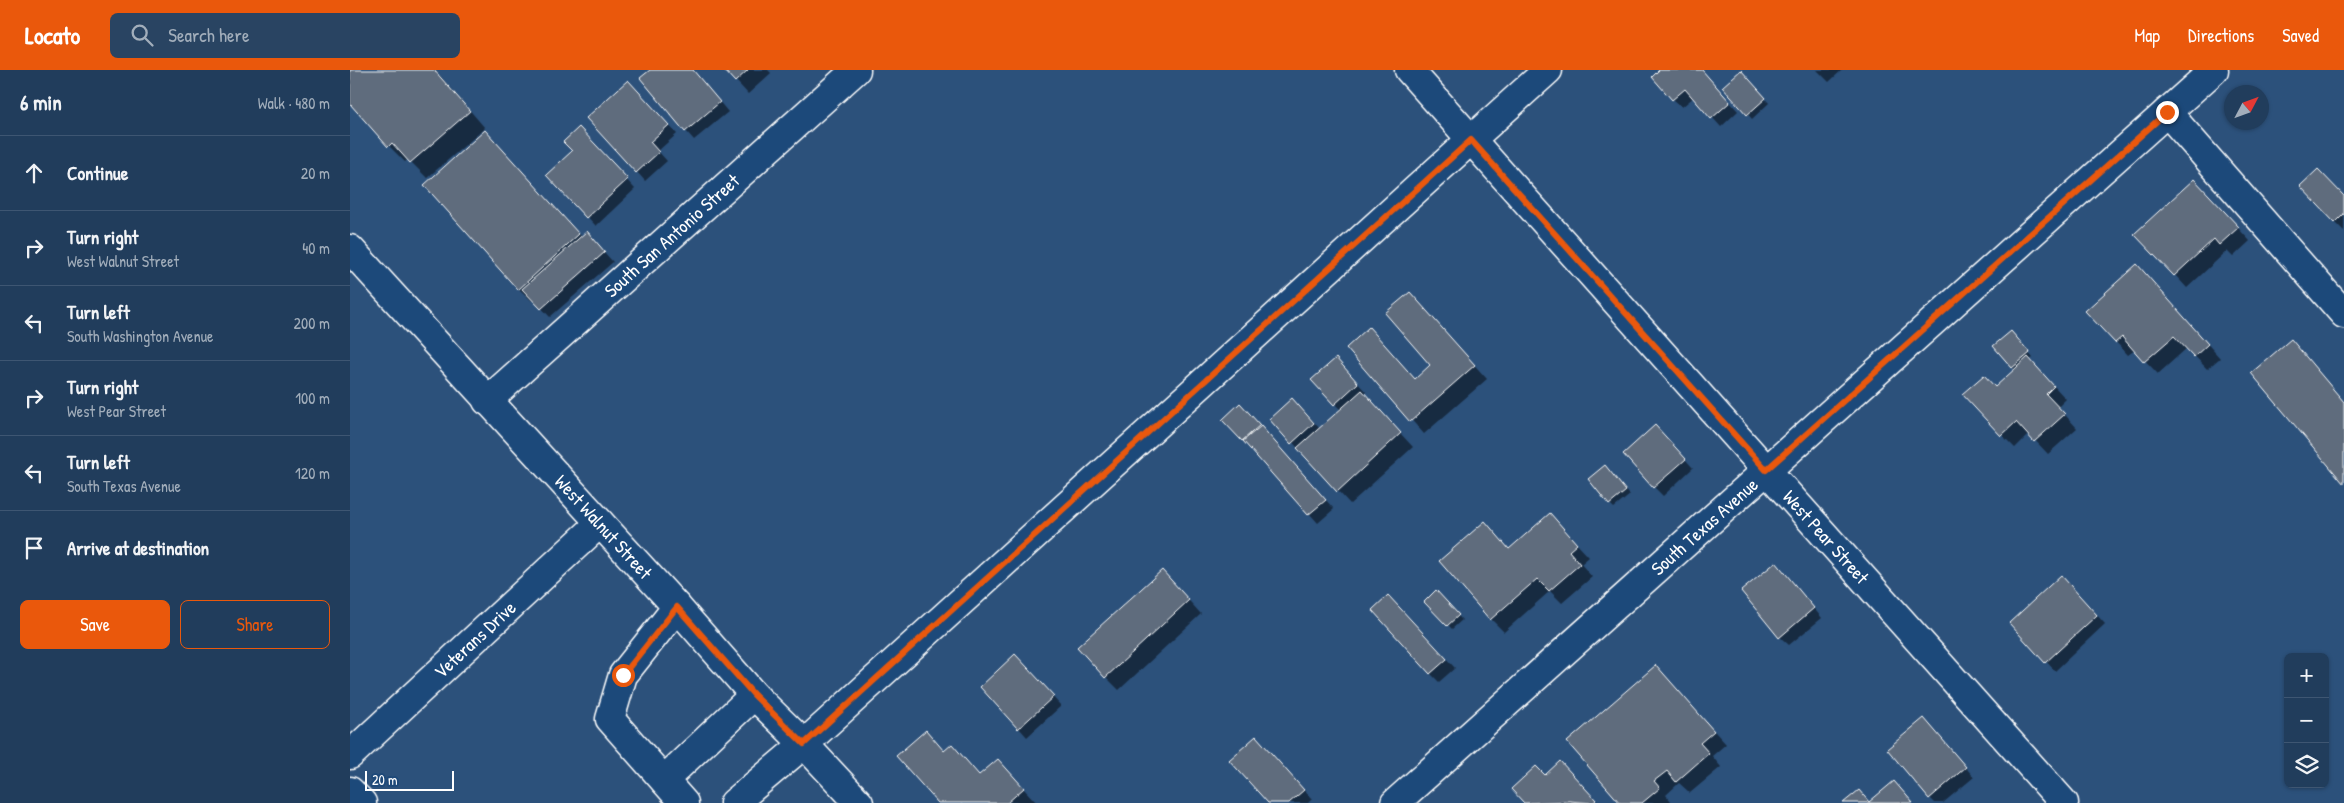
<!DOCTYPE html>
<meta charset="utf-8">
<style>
body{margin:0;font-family:"Patrick Hand",sans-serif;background:#294462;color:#f1f3f6}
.controls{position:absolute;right:15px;bottom:15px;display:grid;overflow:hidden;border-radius:8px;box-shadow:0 1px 4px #0004}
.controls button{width:45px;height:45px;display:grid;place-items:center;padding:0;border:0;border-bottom:1px solid #3e5672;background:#213d5c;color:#f1f3f6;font:25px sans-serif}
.compass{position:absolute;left:1874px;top:15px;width:45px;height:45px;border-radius:50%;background:#213d5c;box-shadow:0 1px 4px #0004;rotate:49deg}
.scale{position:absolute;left:15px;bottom:12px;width:89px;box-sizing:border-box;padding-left:5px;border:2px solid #fff;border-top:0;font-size:14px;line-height:18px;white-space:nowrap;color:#fff;-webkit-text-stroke:4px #1f4a7a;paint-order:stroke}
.stop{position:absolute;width:15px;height:15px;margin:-11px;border:4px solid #ea580c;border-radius:50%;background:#fff}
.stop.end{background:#ea580c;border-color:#fff;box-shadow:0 1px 5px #0008}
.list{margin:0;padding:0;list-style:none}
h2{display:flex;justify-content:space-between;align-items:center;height:65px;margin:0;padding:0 20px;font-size:21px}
h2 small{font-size:16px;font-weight:400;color:#a2aebb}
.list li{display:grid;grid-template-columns:32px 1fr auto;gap:15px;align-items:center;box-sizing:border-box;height:75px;padding:0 20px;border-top:1px solid #3e5672}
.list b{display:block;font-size:19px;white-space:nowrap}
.list p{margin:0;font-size:16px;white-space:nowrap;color:#a2aebb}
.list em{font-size:16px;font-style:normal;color:#a2aebb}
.actions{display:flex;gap:10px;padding:15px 20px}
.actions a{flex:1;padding:11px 0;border:1px solid #ea580c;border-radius:8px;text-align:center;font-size:18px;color:#ea580c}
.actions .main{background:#ea580c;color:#fff}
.icon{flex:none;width:28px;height:28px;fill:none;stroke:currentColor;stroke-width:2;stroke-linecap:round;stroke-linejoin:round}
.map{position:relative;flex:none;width:1994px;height:733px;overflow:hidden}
header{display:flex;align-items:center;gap:30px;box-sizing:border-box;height:70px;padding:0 25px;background:#ea580c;color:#fff}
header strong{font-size:24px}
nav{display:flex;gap:28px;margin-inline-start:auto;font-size:18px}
.search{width:350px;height:45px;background:#294462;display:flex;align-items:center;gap:12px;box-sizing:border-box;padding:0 18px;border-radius:8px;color:#a2aebb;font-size:19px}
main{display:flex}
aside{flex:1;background:#213d5c}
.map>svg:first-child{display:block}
</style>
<header>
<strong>Locato</strong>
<div class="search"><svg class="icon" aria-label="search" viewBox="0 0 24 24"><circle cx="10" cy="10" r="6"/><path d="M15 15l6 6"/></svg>Search here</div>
<nav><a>Map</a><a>Directions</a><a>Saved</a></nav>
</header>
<main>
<aside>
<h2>6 min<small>Walk · 480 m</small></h2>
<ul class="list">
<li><svg class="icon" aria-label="ahead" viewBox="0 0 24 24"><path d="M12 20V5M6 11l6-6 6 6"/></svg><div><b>Continue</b></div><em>20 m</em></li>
<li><svg class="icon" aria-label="right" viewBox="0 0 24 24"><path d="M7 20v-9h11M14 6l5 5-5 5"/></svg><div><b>Turn right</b><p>West Walnut Street</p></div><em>40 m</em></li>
<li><svg class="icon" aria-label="left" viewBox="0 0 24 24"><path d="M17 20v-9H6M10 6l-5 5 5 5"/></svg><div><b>Turn left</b><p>South Washington Avenue</p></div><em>200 m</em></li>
<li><svg class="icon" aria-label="right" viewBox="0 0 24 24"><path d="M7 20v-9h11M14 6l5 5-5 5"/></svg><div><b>Turn right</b><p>West Pear Street</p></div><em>100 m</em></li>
<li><svg class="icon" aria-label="left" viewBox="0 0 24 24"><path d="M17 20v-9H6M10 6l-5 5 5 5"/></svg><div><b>Turn left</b><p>South Texas Avenue</p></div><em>120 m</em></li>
<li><svg class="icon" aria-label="arrive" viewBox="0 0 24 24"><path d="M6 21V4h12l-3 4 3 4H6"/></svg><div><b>Arrive at destination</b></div></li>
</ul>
<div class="actions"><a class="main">Save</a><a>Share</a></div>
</aside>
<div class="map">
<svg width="1994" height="733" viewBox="0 0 1994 733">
<rect width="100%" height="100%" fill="#2c517b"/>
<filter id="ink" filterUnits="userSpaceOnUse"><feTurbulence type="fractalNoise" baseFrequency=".02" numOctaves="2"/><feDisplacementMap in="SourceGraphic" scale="10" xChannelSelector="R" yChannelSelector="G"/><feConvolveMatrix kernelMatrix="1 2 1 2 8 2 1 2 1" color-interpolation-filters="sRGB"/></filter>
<g filter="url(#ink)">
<g fill="#0007">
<path d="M0 0H85L135 58 77 108 58 89 55 92 39 76 0 32Z"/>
<path d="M302 0H343L378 42 344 70 336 61Z"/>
<path d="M376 0H418L421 3 398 24Z"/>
<path d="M1311 0H1351L1388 41 1371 57 1344 27 1332 37 1323 29Z"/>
<path d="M1467 0H1492L1479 12Z"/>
<path d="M1391 2 1419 33 1402 49 1374 17Z"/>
<path d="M287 20 327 64 308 81 317 91 295 111 287 102Z"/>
<path d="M135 61 232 167 245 172 263 192 200 247 184 230 182 231 169 219Z"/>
<path d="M238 67 285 119 246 156 198 105Z"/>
<path d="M1856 123 1900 171 1883 187 1877 181 1837 218 1825 205Z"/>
<path d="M1994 127V161L1985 152Z"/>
<path d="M1800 209 1870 288 1857 299 1837 278 1808 304 1785 280 1778 285 1737 241Z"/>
<path d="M1060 223 1137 309 1074 364 997 278 1019 258 1066 310 1082 295Z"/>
<path d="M1665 267 1683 288 1680 290 1716 329 1708 337 1727 358 1698 384 1679 364 1665 378 1652 365 1645 318 1665 300 1645 277Z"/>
<path d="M994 298 1016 322 1014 324 1063 377 1000 434 921 349 951 338 970 359 991 340 985 334Z"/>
<path d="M890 335 984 439 968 453 893 370Z"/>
<path d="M1314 365 1343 398 1313 426 1304 417Z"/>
<path d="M1259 401 1280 425 1264 438 1260 434Z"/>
<path d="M1200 445 1239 487 1231 494 1242 507 1212 533 1200 521 1154 562 1141 549 1135 453 1160 480Z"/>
<path d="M1426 494 1472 548 1439 575 1430 567Z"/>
<path d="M824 514 851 544 769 620 756 607Z"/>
<path d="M1720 515 1755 554 1705 601 1661 553Z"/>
<path d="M1086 522 1112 550 1102 559 1076 532Z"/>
<path d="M1047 535 1105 598 1089 612 1080 603Z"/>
<path d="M674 595 711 636 677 667 669 658Z"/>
<path d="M1306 597 1376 674 1362 686 1371 697 1340 723 1329 713 1316 725 1321 731 1319 733H1272Z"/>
<path d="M1582 659 1624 707 1593 733H1585L1580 728Z"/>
<path d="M915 677 962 729 958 733H920Z"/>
<path d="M595 682 615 689 630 706 660 704 686 732 590 733Z"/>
<path d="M1219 701 1248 733H1176L1163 719 1196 706Z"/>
</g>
<g fill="#5e6c7d" stroke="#fff">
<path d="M0 0H84L120 41 60 93 42 73 38 77 0 34Z"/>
<path d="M300 0H343L370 32 335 62 290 8Z"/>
<path d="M374 0H398L385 12Z"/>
<path d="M1309 0H1352L1380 32 1361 49 1335 19 1322 30 1302 7Z"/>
<path d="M1391 0 1416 28 1397 45 1372 17Z"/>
<path d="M278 10 319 55 300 72 309 82 286 103 236 48Z"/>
<path d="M229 57 278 109 236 148 196 105 222 81 213 72Z"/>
<path d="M135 60 229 164 168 220 74 115Z"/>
<path d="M1968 99 1994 126V144L1985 153 1950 116Z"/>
<path d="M1844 109 1889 157 1869 175 1864 169 1824 206 1784 164Z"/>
<path d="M237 161 255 182 191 239 172 219Z"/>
<path d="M1787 194 1858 274 1844 287 1824 266 1794 292 1772 267 1765 273 1735 241Z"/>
<path d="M1060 222 1125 295 1060 352 996 278 1019 257 1065 309 1080 295 1035 243Z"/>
<path d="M1661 261 1680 283 1662 298 1643 276Z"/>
<path d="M1941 269 1994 332V414L1901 303Z"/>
<path d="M1678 287 1704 316 1696 324 1715 344 1684 372 1666 352 1651 366 1612 324 1634 305 1645 317Z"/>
<path d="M986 288 1008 313 984 335 961 310Z"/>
<path d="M1012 320 1051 363 987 422 947 378Z"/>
<path d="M942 328 964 353 941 374 919 349Z"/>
<path d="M890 333 910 355 892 371 872 350Z"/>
<path d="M1305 355 1336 389 1303 418 1273 384Z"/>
<path d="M911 356 976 430 958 445 893 371Z"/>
<path d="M1255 395 1276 421 1259 435 1238 409Z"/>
<path d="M1200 443 1227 474 1219 481 1230 494 1199 521 1187 509 1140 550 1089 491 1135 451 1159 479Z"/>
<path d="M1426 492 1464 538 1429 568 1391 521Z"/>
<path d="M812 500 839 530 755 608 727 577Z"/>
<path d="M1711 505 1747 545 1695 593 1659 553Z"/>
<path d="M1086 520 1109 545 1097 556 1074 532Z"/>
<path d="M1038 525 1097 589 1080 604 1022 540Z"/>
<path d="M665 584 704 626 668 659 630 617Z"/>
<path d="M1306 595 1364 661 1350 673 1359 683 1326 712 1317 701 1304 711 1310 718 1292 733H1270L1217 672Z"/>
<path d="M1574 648 1616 697 1579 729 1537 679Z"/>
<path d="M576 660 594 681 602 674 629 705 648 689 674 718 657 733H588L546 686Z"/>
<path d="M906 666 954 720 939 733H918L879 690Z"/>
<path d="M1210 691 1246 730 1243 733 1219 731 1174 733 1161 719 1186 696 1195 705Z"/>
<path d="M1544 711 1563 733H1493L1509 720 1519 732Z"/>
</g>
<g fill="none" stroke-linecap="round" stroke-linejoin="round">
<g stroke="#fff" stroke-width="31">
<g id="minor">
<path id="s1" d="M1059 0 1714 733"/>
<path d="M1817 42 1994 244"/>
<path id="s2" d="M0 179 327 537 404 625 454 674 509 733"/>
<path id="s3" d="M137 331 506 0"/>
<path d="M327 537 273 605 260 649 334 733"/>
<path id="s4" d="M0 685 250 453"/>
<path d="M314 710 404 625"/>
<path d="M0 721 12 733"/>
<path d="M384 733 454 674 1198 0"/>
<path id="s5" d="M1045 733 1864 0"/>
</g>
</g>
<use href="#minor" stroke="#1f4a7a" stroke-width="28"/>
</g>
</g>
<g fill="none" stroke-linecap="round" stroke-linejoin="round" filter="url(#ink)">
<path stroke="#ea580c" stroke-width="6" d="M273 605 327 537 404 625 454 674 1121 70 1416 400 1817 42"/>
</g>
<g text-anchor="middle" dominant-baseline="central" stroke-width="4" stroke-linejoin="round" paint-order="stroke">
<g font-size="19" fill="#fff" stroke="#1f4a7a">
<text stroke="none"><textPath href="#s3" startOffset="248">South San Antonio Street</textPath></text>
<text stroke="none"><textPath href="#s2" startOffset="376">West Walnut Street</textPath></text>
<text stroke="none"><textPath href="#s5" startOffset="415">South Texas Avenue</textPath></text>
<text stroke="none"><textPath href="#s1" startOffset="626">West Pear Street</textPath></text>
<text stroke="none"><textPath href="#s4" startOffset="170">Veterans Drive</textPath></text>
</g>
</g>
</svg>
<div class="controls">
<button>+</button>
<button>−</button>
<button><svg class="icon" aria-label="layers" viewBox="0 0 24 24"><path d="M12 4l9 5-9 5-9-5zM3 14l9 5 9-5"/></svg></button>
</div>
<svg class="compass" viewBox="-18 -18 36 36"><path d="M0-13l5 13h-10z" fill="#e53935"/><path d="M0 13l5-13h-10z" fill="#a2aebb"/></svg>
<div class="scale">20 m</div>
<div class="stop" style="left:273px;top:605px"></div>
<div class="stop end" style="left:1817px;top:42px"></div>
</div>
</main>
